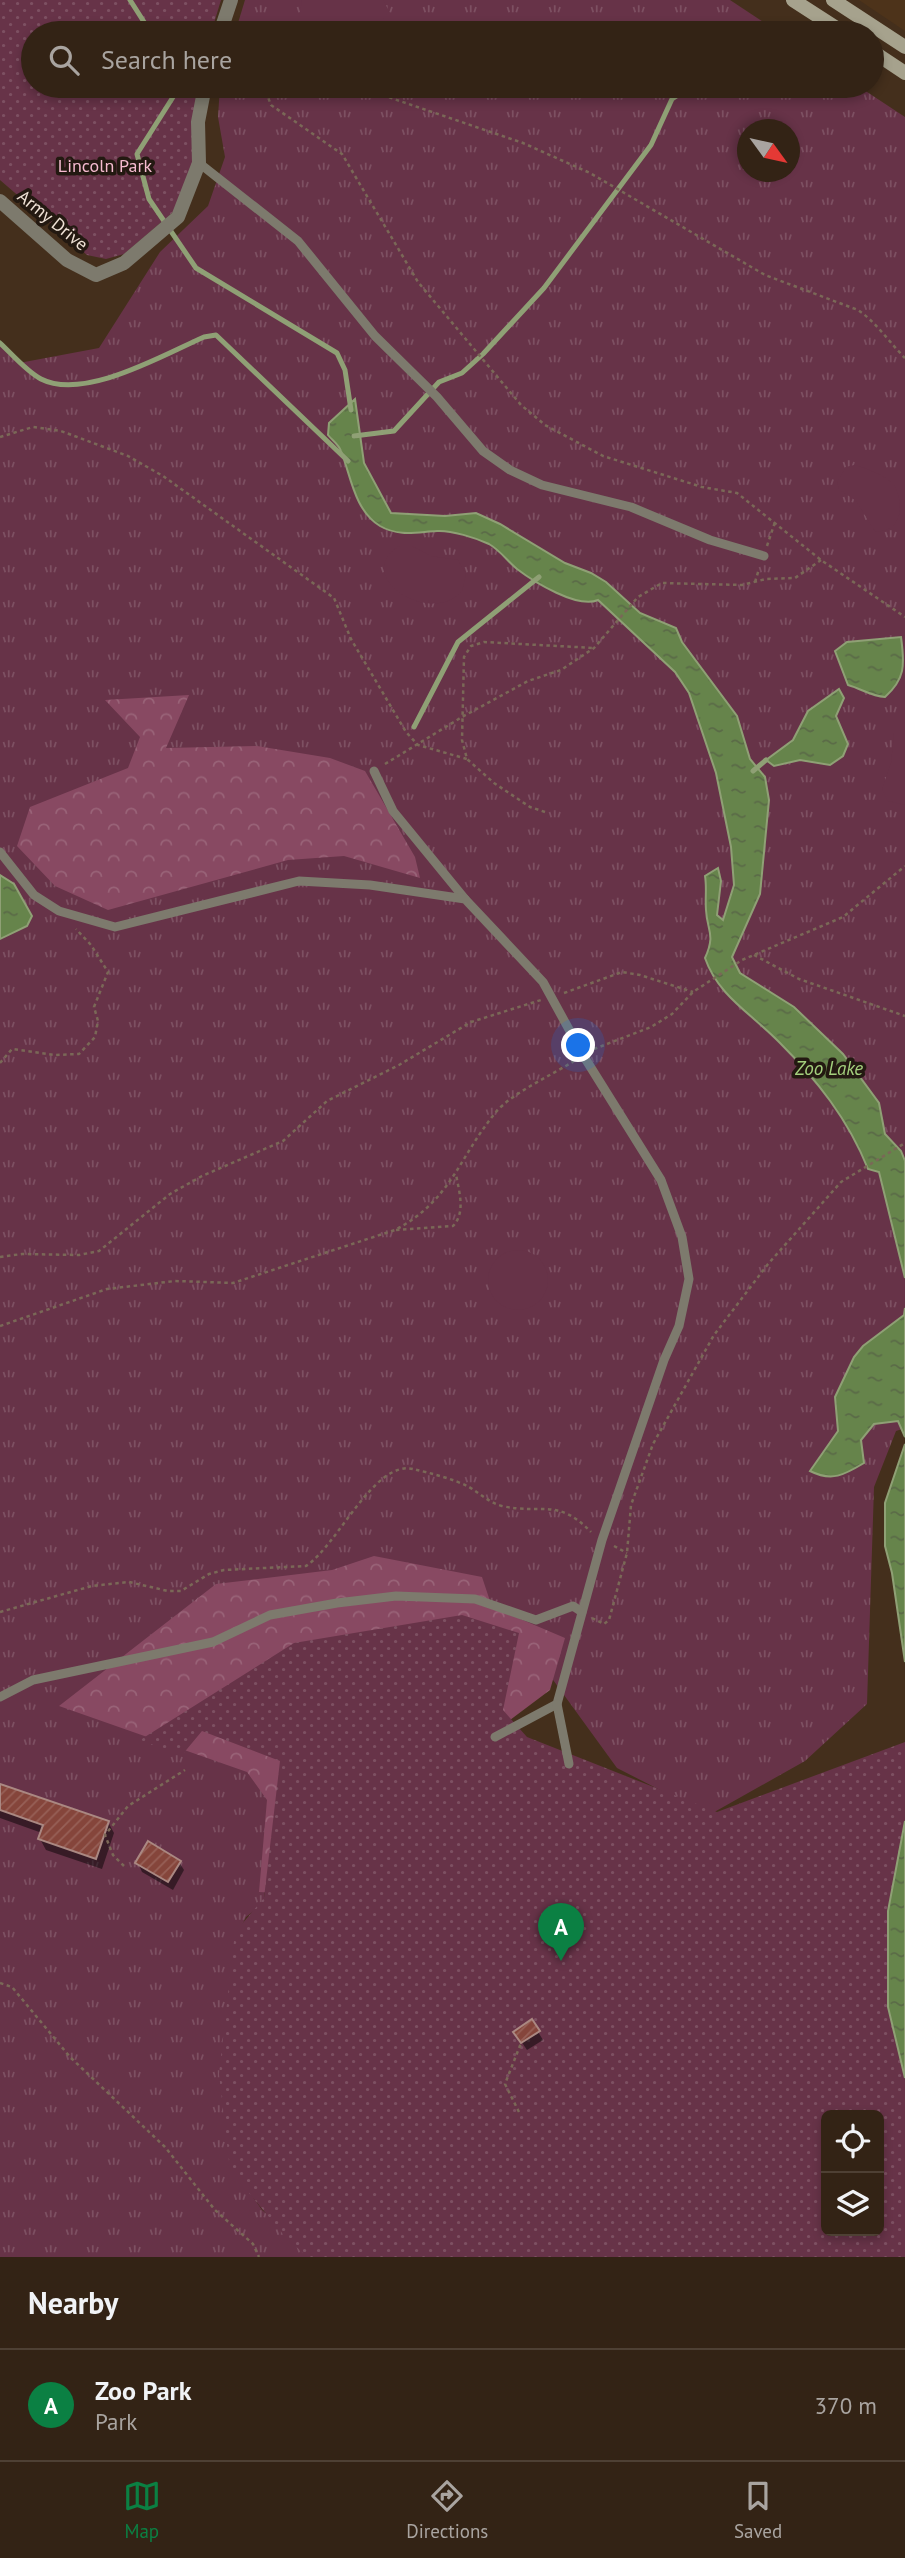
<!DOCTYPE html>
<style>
body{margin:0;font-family:"PT Sans",sans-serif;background:#3e2f22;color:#f1f3f6}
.controls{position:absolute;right:21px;bottom:21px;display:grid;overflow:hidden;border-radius:10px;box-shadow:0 4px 10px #0003}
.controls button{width:63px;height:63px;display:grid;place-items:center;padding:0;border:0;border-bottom:2px solid #4e4034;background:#332315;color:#f1f3f6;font:35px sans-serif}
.compass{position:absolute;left:737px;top:119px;width:63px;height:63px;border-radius:50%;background:#332315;box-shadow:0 4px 10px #0003;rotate:123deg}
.you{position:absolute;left:579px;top:1046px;width:24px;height:24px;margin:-18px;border:5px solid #fff;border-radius:50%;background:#1a73e8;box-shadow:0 0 0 10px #1a73e833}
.badge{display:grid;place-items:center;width:46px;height:46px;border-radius:50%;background:#0b8043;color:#fff;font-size:23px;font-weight:700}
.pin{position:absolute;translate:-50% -58px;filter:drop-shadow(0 2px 4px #0008)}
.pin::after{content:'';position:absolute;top:37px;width:24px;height:21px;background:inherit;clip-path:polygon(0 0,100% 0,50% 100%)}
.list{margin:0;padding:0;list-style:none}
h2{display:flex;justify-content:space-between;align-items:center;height:91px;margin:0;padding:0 28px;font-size:30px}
h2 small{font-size:23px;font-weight:400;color:#a9a4a0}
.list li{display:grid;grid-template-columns:46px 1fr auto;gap:21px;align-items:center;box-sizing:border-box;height:112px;padding:0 28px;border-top:2px solid #4e4034}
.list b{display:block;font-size:26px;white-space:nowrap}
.list p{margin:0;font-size:23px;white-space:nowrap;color:#a9a4a0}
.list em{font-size:23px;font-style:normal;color:#a9a4a0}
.icon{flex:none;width:38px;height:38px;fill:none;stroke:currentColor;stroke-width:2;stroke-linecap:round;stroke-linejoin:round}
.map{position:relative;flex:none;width:905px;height:2257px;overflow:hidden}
.search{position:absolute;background:#332315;box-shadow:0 4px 10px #0003;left:21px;right:21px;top:21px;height:77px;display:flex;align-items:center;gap:18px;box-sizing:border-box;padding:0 24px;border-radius:38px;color:#a9a4a0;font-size:26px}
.sheet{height:203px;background:#332315}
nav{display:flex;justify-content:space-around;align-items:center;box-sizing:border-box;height:98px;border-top:2px solid #4e4034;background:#332315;font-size:19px;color:#a9a4a0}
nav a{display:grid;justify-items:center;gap:4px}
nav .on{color:#0b8043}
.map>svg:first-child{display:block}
</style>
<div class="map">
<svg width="905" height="2257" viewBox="0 0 905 2257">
<defs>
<pattern id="grass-tufts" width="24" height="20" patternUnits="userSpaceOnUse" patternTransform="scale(1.75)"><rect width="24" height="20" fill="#673348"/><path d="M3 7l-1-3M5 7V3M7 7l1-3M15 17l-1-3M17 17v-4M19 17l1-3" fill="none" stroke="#7d5062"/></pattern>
<pattern id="forest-crowns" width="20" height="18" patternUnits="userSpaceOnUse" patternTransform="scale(1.75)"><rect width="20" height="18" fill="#884962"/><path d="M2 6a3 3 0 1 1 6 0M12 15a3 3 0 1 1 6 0" fill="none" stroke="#996378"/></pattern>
<pattern id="park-dots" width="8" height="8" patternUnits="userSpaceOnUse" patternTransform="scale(1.75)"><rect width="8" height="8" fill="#673348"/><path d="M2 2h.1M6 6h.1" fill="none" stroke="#7d5062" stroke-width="1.8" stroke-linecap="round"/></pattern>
<pattern id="water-ripples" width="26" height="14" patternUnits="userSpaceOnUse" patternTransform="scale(1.75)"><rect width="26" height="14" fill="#66844b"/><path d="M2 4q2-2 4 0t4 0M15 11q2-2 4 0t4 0" fill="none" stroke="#5a6a47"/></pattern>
<pattern id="building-hatch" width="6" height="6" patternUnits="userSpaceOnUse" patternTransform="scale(1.75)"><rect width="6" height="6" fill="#85453b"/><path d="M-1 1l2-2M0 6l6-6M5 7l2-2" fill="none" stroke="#976057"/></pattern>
</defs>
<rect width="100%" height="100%" fill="#442f1c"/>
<path fill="#4d331a" d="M859 0H905V31Z"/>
<g fill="url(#grass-tufts)" fill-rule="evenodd">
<path d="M245 0H730L780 33H235Z"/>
<path d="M220 86H858L905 117V1428L896 1431 874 1487 867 1704 805 1761 709 1815 617 1768 519 1633 202 1731 280 1761 264 1898 268 1900 246 1917 240 1929 234 2170 262 2210 317 2257H0V345L19 363 99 348 160 252 208 206 225 157 218 117ZM748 130H790V172H748Z"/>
</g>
<g fill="url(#forest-crowns)">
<path d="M189 695 166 748 257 746 330 758 365 771 415 857 420 878 344 856 288 860 108 910 55 886 17 846 30 807 128 768 140 737 105 700Z"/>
<path d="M374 1556 482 1577 492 1607 565 1638 550 1690 279 1893 259 1892 267 1800 247 1772 59 1706 216 1584 332 1570Z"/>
</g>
<g fill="url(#park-dots)" fill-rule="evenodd">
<path d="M0 0H221L211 33H33V86H199L196 161 179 207 124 254 106 259 87 255 0 180Z"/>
<path d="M462 1615 519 1633 503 1710 527 1737 717 1812 905 1742V1821L888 1911 889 2007 905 2078V2257H308L287 2239 230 2170 219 2074 235 1932 264 1898 280 1761 202 1731 182 1755 140 1740 294 1643ZM826 2115H879V2231H826Z"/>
</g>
<g fill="#673348">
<path d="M302 0H383L389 11 378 26 351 33 332 22 313 24 300 12Z"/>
<path d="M854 465C867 468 884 475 894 485 905 503 902 534 875 531L856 501 839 489 837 482 846 467Z"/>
<path d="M401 545H410L431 556 458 560 466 574 462 591C430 628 349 574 401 545Z"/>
<path d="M905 722V805L888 801 882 789 891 763 894 733Z"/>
<circle cx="518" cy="1280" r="30"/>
</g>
<g fill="url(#water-ripples)" stroke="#8fa075" stroke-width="2">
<path d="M355 399 364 463 391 513 445 516 476 513 500 524 565 563 591 573 606 582 640 613 676 628 682 642 737 716 750 759 765 777 769 800 760 894 732 957 740 973 794 1007 843 1054 879 1103 885 1134 901 1151 905 1161V1278L879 1172 868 1169C848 1119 817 1080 779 1042 752 1014 718 996 705 958 716 934 707 931 706 910 705 898 707 888 705 876L718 868 721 881 717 915 723 920 734 885 731 847 716 773 689 693 675 672 598 600C578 609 534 582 517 569 507 561 501 551 489 544 476 538 451 530 437 531 417 532 399 537 380 526 354 510 351 476 341 451 339 445 332 440 328 435L329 423Z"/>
<path d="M901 637C905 666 905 679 885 697 871 696 862 689 848 685L835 651 847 642Z"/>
<path d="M839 689 844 698 836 716 848 744 843 756 830 765 800 760 774 766 766 760 793 740 808 711Z"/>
<path d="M0 875 14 884 32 916 27 926 0 939Z"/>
<path d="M905 1308V1437L898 1421 874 1424 861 1440 864 1463C844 1475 832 1482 810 1471L838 1431 835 1397 854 1357 863 1346 904 1315Z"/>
<path d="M905 1444V1662L892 1573 885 1546V1503Z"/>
<path d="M905 1821V2078L888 2007V1911Z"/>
</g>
<g fill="#0007">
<path d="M0 1786 108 1822 114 1833 102 1869 46 1850 40 1839 42 1833 0 1818Z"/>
<path d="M179 1862 184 1870 173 1890 142 1872 138 1863Z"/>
<path d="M532 2022 543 2040 527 2050 515 2032Z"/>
</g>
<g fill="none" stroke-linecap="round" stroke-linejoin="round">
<g stroke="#8fa075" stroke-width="5">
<path d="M130 0 151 33"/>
<path d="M180 86 137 154 149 199 196 268 337 353 345 370 351 410"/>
<path d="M0 343C12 354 26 371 41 379 84 401 163 355 204 337L216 335 348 461"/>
<path d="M354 436 394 431 439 382 462 373 483 354 544 288 651 145 672 99 692 86"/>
<path d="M414 727 458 642 539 577"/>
<path d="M753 771 766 760"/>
</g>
</g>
<g fill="url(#building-hatch)" stroke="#aa8882" stroke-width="2">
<path d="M0 1784 109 1821 96 1859 38 1839 43 1825 0 1810Z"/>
<path d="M148 1841 181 1861 168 1882 135 1863Z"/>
<path d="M532 2019 540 2031 521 2043 513 2032Z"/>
</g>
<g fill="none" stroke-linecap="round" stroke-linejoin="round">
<g stroke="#7a6857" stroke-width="2.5" stroke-dasharray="3.5 3.5" stroke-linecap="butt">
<path d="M270 86 266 92 271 105 342 154 418 282 521 405 545 425 603 456 702 487 737 493 821 560 905 617"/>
<path d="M356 86 523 143 590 173 765 275 858 310C876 322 889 342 905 358"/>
<path d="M0 437 33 427 61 431 128 456 163 476 334 598 351 639 406 732 418 745 467 759"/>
<path d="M767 546 775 522"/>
<path d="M755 582 759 569"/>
<path d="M385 764 462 717 528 681 561 670 594 648 638 597 662 583 742 585 766 579 795 578 821 560"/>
<path d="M545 812 530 807 494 783 467 759 462 740 464 657 471 646 484 642 594 648"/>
<path d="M754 955 799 979 905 1016"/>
<path d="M564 993 622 972 640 975 693 992"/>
<path d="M594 1049 651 1027 672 1014 693 992 742 960 843 917 905 866"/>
<path d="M0 1063 12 1049 55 1055 79 1054 95 1037 98 1021 94 1007 108 972 91 945 76 929"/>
<path d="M396 1230 453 1226C466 1212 459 1192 456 1174"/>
<path d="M0 1257 22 1254 79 1255 99 1251 170 1194 202 1176 283 1141 327 1101 399 1065 471 1022 541 1000"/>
<path d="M0 1326 107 1289 175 1281 233 1283 395 1230C452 1200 458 1158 496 1112 512 1093 552 1075 574 1061"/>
<path d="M614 1546 627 1553"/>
<path d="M0 1612 92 1586 129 1582 168 1591H181L209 1574 224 1570 306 1566C338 1545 374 1460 413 1469 430 1473 454 1479 469 1487 481 1494 488 1502 502 1506 542 1515 557 1497 591 1532"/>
<path d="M592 1618 604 1624 609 1620 627 1553 631 1505 653 1444 714 1335 768 1264 841 1182 905 1143"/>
<path d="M124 1866 113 1855 105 1835 128 1806 185 1770"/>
<path d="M0 1983 12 1987 70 2057 165 2147 215 2210 253 2244 259 2257"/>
<path d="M519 2112 505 2084 521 2043"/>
</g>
<g stroke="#7d7a6d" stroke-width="9">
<path d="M199 163 298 241 375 336 437 397 483 451 510 470 542 485 631 507 710 540 764 556"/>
<path d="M374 771 393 811 465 899"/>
<path d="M0 852 34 895 59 911 115 927 299 881 370 885 465 899 543 982 583 1055 661 1180 682 1237 689 1279 679 1326 664 1360 602 1540 557 1704 495 1737"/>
<path d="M0 1697 33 1680 213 1642 270 1615 337 1603 396 1596 475 1599 536 1620 573 1606 582 1612"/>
<path d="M557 1704 569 1764"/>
</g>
<g stroke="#7d7a6d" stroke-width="14">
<path d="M220 33 231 0"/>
<path d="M0 201 67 260 96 275 124 263 178 217 199 163 198 122 205 86"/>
</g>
<g stroke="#a6a28d" stroke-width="14">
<path d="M793 0 844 33"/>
<path d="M833 0 905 47"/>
<path d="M872 51 905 73"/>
</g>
</g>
<g text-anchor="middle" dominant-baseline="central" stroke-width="7" stroke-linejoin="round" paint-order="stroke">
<g font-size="18" fill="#f6bbd0" stroke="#231911">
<text x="105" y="165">Lincoln Park</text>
</g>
<g font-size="18" fill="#efe2d6" stroke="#231911">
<text transform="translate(53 220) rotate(39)">Army Drive</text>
</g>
<g font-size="19" font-style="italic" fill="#a4d07d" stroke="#231911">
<text x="829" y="1068">Zoo Lake</text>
</g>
</g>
</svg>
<div class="controls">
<button><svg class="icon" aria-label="locate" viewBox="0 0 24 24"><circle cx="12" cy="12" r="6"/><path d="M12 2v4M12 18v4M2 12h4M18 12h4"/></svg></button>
<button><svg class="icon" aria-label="layers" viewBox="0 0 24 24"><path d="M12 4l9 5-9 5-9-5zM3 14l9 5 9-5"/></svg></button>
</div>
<svg class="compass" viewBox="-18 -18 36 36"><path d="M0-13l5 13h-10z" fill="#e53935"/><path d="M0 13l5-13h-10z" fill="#a9a4a0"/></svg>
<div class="you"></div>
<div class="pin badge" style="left:561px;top:1961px">A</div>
<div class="search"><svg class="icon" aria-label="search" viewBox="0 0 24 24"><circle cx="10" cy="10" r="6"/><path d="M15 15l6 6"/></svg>Search here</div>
</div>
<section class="sheet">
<h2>Nearby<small></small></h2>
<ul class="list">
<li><span class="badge">A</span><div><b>Zoo Park</b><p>Park</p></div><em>370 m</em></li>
</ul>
</section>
<nav>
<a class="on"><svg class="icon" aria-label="map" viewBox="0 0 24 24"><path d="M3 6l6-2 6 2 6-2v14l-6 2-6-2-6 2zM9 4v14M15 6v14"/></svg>Map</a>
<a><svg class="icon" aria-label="directions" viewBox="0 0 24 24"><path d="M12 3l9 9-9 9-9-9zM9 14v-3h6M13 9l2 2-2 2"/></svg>Directions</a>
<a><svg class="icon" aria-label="saved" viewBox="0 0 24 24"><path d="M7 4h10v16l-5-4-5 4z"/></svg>Saved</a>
</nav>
